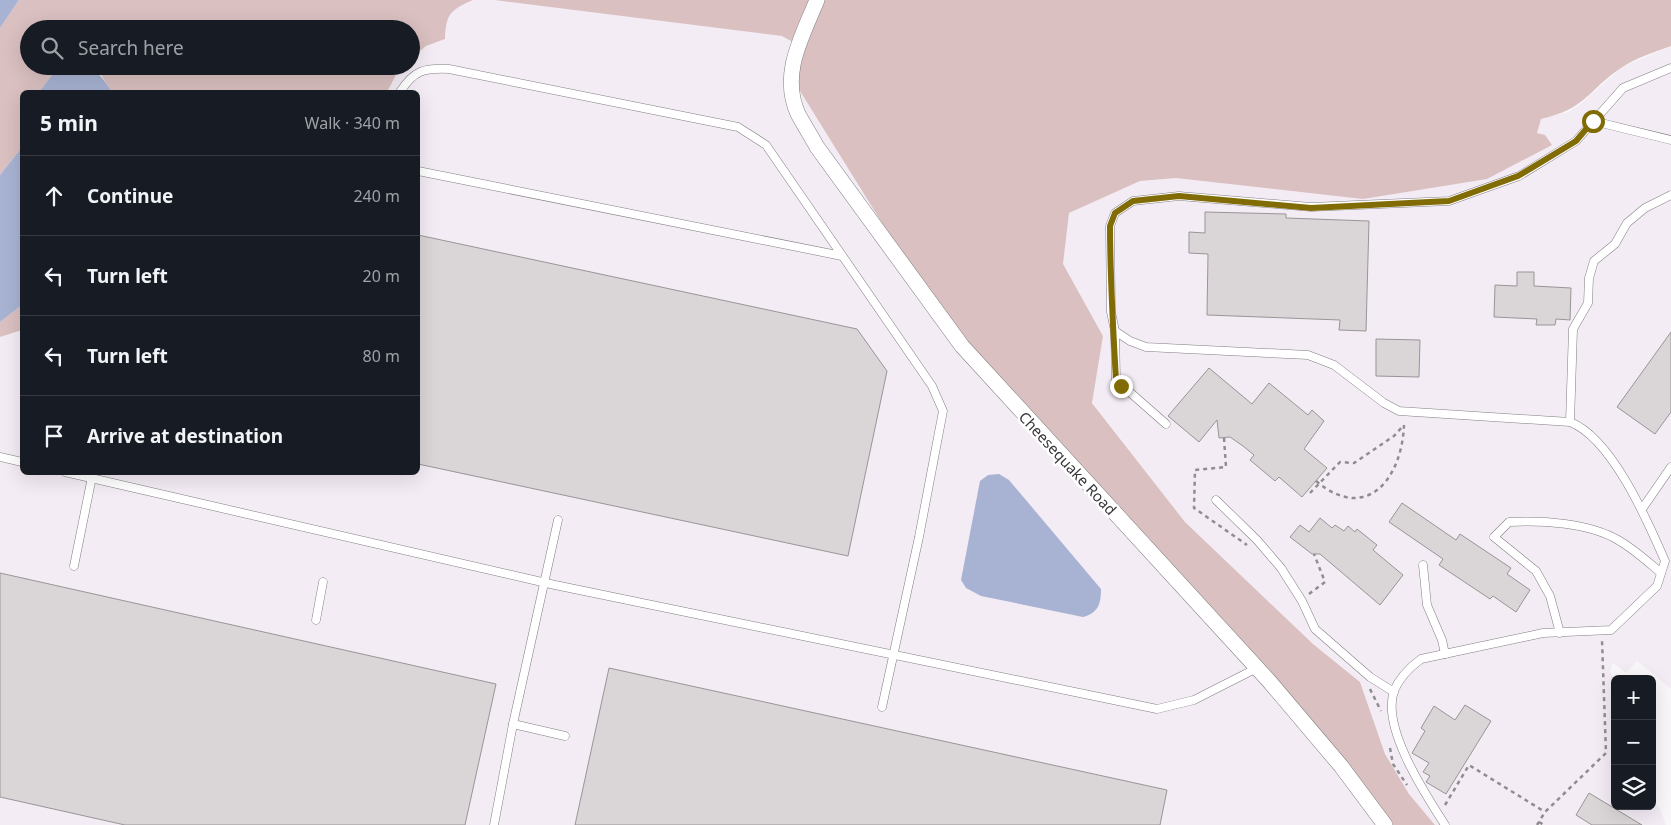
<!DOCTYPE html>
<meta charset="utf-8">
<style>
body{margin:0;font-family:"Noto Sans",sans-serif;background:#242831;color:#f1f3f6}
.controls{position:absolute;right:15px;bottom:15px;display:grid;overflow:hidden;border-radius:8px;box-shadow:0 5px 20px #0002}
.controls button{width:45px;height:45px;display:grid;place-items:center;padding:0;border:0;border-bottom:1px solid #363941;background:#171b24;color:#f1f3f6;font:25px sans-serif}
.stop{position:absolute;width:15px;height:15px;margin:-11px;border:4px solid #816b05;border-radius:50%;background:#fff}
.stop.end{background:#816b05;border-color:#fff;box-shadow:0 1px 5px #0008}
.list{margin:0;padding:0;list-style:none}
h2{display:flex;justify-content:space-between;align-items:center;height:65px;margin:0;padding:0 20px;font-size:21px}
h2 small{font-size:16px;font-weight:400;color:#9ea1a6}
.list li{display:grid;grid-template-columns:32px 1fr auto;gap:15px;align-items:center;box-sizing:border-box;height:80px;padding:0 20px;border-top:1px solid #363941}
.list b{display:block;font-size:19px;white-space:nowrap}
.list em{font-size:16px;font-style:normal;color:#9ea1a6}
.icon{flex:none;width:28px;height:28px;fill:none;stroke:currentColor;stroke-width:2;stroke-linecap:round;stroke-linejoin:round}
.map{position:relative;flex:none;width:1671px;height:825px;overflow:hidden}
.search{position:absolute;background:#171b24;box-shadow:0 5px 20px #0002;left:20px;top:20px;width:400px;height:55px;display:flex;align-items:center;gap:12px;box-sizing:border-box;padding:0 18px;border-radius:28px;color:#9ea1a6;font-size:19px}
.panel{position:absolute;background:#171b24;box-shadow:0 5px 20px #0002;left:20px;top:90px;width:400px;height:385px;border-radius:8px}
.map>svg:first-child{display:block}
</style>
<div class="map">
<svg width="1671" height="825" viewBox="0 0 1671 825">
<rect width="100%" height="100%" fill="#f9f7f9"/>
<g fill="#f4ecf5">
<path d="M473 0H494L782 36 798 45 790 75 892 239 1158 561 1385 825H0V337L22 330V472H418V92H387L396 75 405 66H411V59L415 55 426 46 445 39 446 24 450 14 456 7Z"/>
<path d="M1671 46V689L1637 661 1626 673 1613 663 1610 672 1612 674 1615 709 1611 717 1614 719V751L1611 756 1615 759V806H1652V802L1660 808 1666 825H1435L1409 794 1385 754 1360 682 1313 644 1185 522 1092 402 1103 335 1062 264 1069 213 1140 181 1551 145 1545 135 1536 133 1541 119 1568 112 1578 106 1622 67Z"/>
</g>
<g fill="#dac0c0">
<path d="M19 0H473C450 10 446 14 445 39L426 46 411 59V29H29V66H67L55 71 39 92H22V147L0 175V28Z"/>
<path d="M494 0H1671V46C1655 52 1635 58 1621 68 1588 90 1586 109 1541 119L1537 133 1545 135 1552 145 1487 179 1363 199 1176 178 1140 181 1069 213 1063 264 1103 336 1092 403 1185 522 1313 644 1360 682 1385 754 1409 794 1435 825H1385L956 331 892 239 790 75 798 45 782 36Z"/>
<path d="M86 66H405L396 75 387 92H112L101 75Z"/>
<path d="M22 305V330L0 337V322Z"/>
</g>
<g fill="#a8b3d3">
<path d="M0 0H19L0 28Z"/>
<path d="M67 66C93 66 98 70 112 92H39L55 71Z"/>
<path d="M22 147V305L0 322V175Z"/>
<path d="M999 474 1009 480 1101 589C1101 604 1098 613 1083 617L981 596 966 588 961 580 980 481 988 475Z"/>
</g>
<g fill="#dad6d7" stroke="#989596">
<path d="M1205 212 1286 214V218L1369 221 1366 331 1339 330 1340 320 1207 315 1208 254 1189 253V232L1205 233Z"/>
<path d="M418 235 857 329 887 371 848 556 418 464Z"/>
<path d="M1517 272H1534V286L1571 288 1570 320 1556 319 1555 325H1536L1537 319 1494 317 1495 285 1517 286Z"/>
<path d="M1671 332V412L1655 434 1617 407Z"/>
<path d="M1376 339 1420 340 1419 377 1376 376Z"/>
<path d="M1209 368 1252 404 1269 383 1308 415 1312 410 1324 421 1304 449 1327 468 1302 497 1279 477 1275 481 1250 460 1254 455 1243 446 1230 437 1219 438 1217 420 1199 442 1168 416Z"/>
<path d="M1402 503 1456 540 1460 534 1511 568 1507 574 1530 590 1516 612 1493 596 1490 599 1439 565 1443 559 1389 522Z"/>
<path d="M1320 518 1332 528 1335 525 1344 531 1348 526 1355 532 1357 529 1377 545 1373 550 1403 575 1380 605 1320 554H1312L1290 537 1300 525 1309 532Z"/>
<path d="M0 573 496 684 465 825H125L0 797Z"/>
<path d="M609 668 1167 790 1160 825H575Z"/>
<path d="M1465 705 1491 721 1446 794 1426 782 1430 776 1423 772 1429 763 1412 753 1425 731 1421 728 1434 706 1455 720Z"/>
<path d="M1589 793 1642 825H1592L1576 815Z"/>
</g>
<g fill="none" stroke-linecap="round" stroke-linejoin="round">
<g stroke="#817e81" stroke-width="9">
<g id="service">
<path d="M400 92C414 70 424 68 449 69L738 127 766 145 932 386 943 411 919 537 882 707"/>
<path d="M1593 121 1671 140"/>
<path d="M418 171 842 256"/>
<path d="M1115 331 1116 380 1166 424"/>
<path d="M1570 422 1573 329 1588 303 1589 278 1594 261 1615 244 1627 223 1645 208 1671 195"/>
<path d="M0 457 22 462"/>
<path d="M65 472 555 585 1157 709 1194 700 1257 668"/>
<path d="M1216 500 1257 540 1281 568 1302 601 1315 629 1370 677 1394 692"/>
<path d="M1642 509 1671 467"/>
<path d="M1423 565 1427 605 1442 640 1445 654"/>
<path d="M74 566 93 472"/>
<path d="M316 620 323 582"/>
<path d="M1560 633 1550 596 1536 571 1494 537 1509 522C1542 520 1589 523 1618 540 1634 549 1648 562 1661 573"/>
<path d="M513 724 565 736"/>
<path d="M494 825 513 724 558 520"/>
<path d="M1445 825C1426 795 1381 728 1394 691 1399 678 1409 668 1421 659L1543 633 1611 630 1657 586 1665 561C1648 522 1612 438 1570 422L1399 411 1384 403 1334 365 1308 355 1146 347 1130 341 1115 331 1111 312 1110 226 1115 213 1133 201 1179 196 1311 207 1449 201 1519 176 1576 141 1623 88 1671 68"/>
</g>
</g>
<g stroke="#817e81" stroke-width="16">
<path id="minor" d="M817 0C802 37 780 74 798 114 804 125 811 136 817 147L962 346 1269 681 1341 766 1385 825"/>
</g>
<g stroke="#8f8d8f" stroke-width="2.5" stroke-dasharray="4 4" stroke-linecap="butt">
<path d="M1224 438 1226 467 1195 470 1194 508 1247 545"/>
<path d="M1316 481C1367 524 1402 478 1404 425"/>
<path d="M1310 493 1340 462 1354 463 1394 436 1403 426"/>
<path d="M1309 594 1325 582 1314 554"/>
<path d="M1370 689 1381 711"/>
<path d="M1390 748 1393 764 1407 785"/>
<path d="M1445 805 1469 765 1545 812"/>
<path d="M1539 822 1544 825"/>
<path d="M1537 825 1545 812 1606 753 1602 640"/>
</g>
<use href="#service" stroke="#fff" stroke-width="8"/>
<use href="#minor" stroke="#fff" stroke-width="15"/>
</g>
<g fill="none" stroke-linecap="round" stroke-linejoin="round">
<path stroke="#816b05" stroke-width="6" d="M1121 386 1116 380C1113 329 1110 278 1110 226L1115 213 1133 201 1179 196 1311 208 1449 201 1518 176 1576 141 1593 121"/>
</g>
<g text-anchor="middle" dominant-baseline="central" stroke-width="5" stroke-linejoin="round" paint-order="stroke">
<g font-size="15" fill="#373637" stroke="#fff">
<text transform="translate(1068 463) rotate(47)">Cheesequake Road</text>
</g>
</g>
</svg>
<div class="controls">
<button>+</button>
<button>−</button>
<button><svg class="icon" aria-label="layers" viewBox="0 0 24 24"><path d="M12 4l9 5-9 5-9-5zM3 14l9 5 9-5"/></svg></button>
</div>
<div class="stop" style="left:1593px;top:121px"></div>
<div class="stop end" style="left:1121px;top:386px"></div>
<div class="search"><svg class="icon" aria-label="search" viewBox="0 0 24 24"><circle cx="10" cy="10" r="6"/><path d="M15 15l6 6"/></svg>Search here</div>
<section class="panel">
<h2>5 min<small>Walk · 340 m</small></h2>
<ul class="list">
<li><svg class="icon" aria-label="ahead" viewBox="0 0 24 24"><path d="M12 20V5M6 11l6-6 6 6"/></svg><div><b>Continue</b></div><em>240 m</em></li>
<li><svg class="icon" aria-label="left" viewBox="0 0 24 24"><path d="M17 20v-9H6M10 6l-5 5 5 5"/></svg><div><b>Turn left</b></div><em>20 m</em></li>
<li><svg class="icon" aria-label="left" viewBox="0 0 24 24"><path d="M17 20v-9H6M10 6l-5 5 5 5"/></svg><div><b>Turn left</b></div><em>80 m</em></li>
<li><svg class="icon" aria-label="arrive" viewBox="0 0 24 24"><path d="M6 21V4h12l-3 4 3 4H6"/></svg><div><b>Arrive at destination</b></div></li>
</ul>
</section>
</div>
